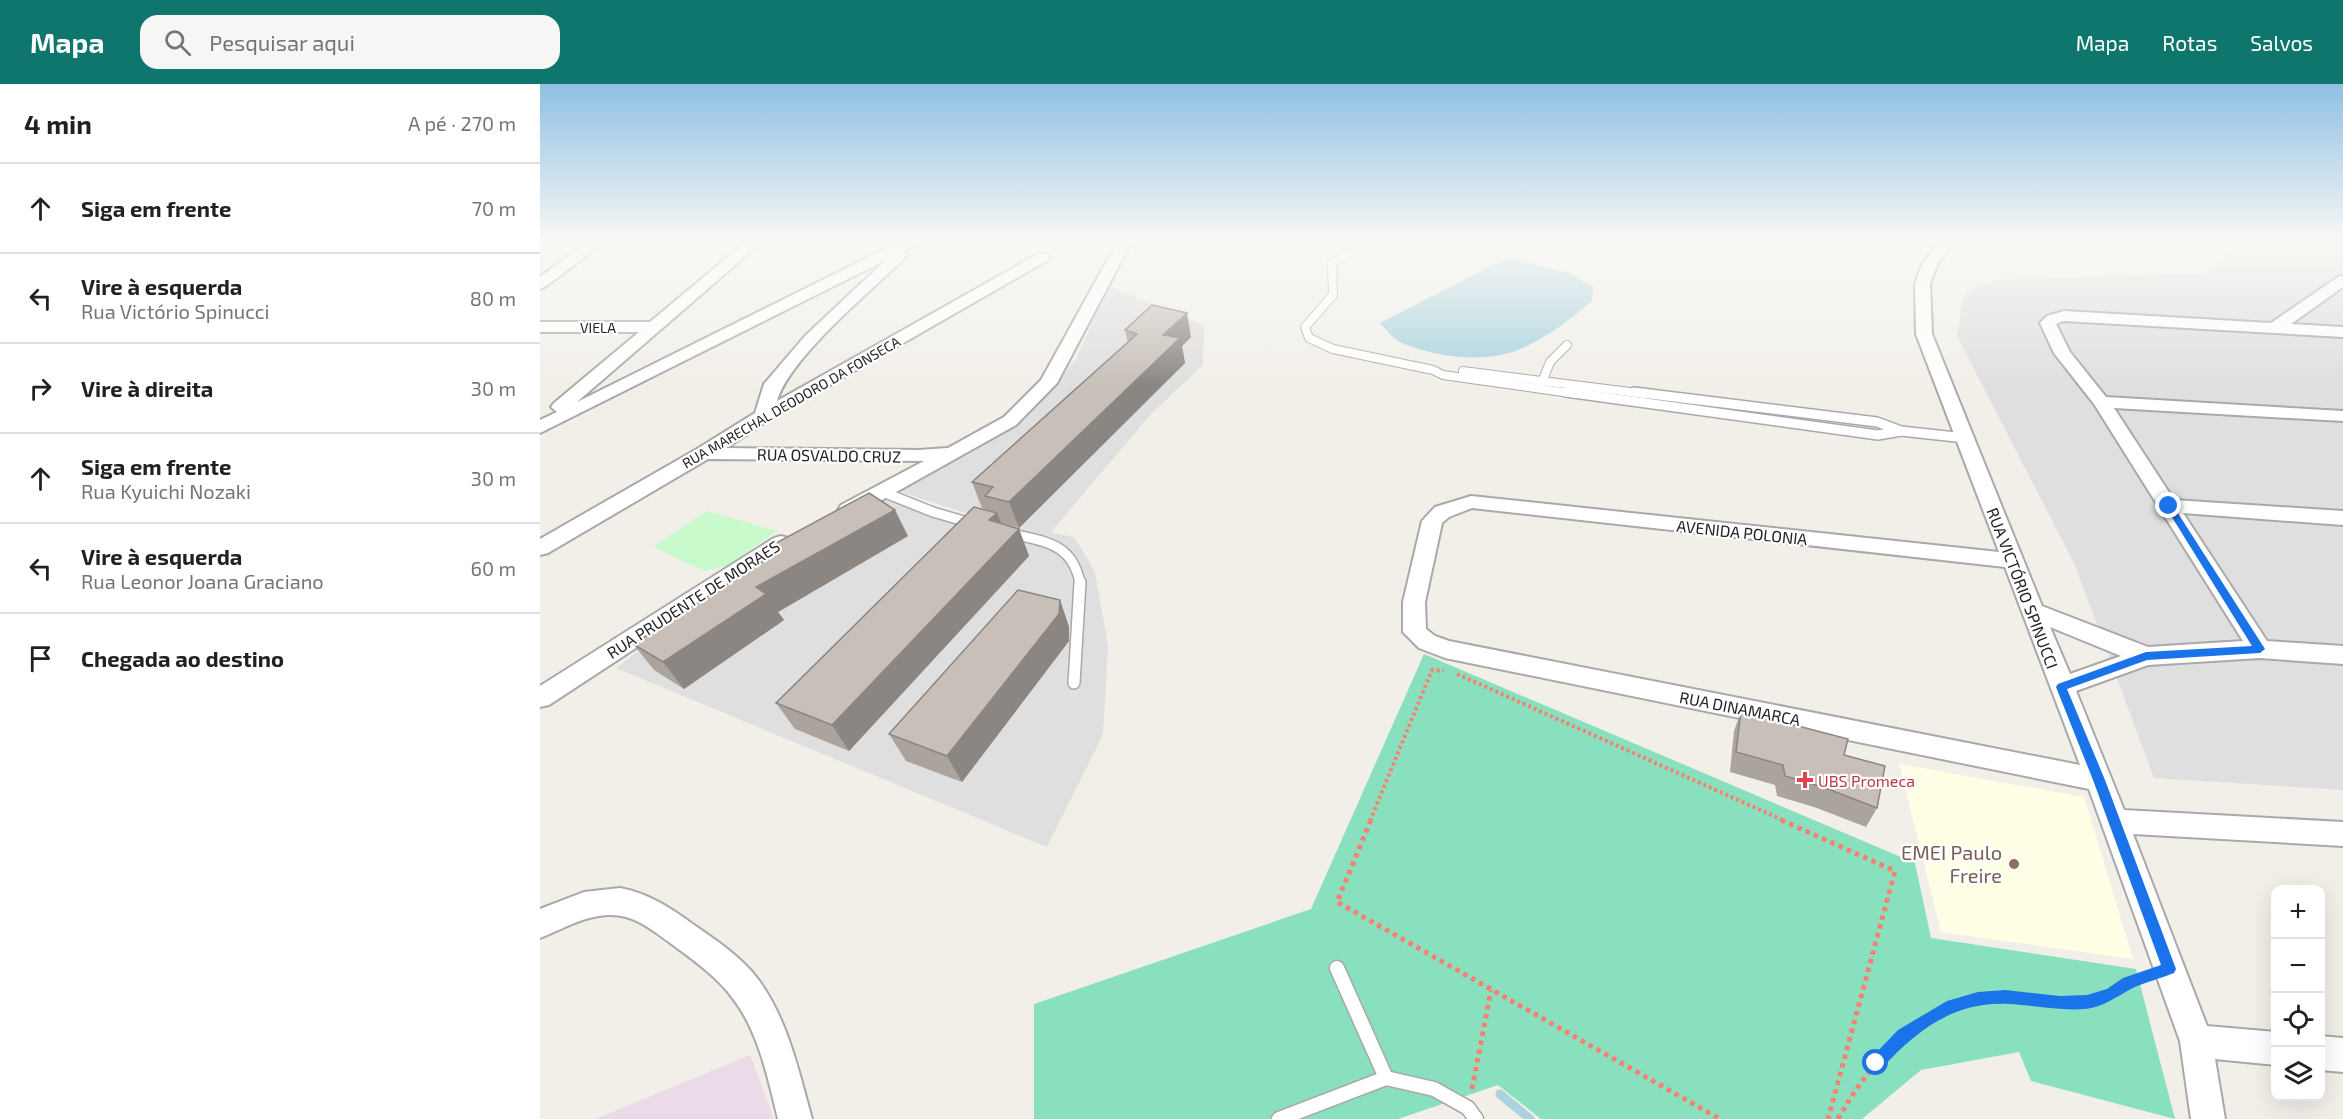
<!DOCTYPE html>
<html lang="pt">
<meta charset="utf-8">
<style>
body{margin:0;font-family:"Exo 2",sans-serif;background:#f6f6f6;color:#202124}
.controls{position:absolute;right:18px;bottom:18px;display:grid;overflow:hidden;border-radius:12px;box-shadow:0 6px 24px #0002}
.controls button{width:54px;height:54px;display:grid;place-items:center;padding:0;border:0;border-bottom:2px solid #e0e0e0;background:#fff;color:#202124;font:30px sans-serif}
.stop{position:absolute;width:18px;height:18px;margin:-14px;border:4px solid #1a73e8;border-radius:50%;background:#fff}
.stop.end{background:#1a73e8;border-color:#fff;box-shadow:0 2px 6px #0008}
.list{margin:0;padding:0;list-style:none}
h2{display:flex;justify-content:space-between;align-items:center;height:78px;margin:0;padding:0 24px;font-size:26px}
h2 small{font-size:20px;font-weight:400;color:#757577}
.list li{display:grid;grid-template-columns:39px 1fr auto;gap:18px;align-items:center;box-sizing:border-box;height:90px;padding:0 24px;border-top:2px solid #e0e0e0}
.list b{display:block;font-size:22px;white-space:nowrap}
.list p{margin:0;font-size:20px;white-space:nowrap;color:#757577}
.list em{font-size:20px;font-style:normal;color:#757577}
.icon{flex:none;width:33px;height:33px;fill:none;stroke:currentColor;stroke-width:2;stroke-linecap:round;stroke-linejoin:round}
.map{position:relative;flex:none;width:1803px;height:1035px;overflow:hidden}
header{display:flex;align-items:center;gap:36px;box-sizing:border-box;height:84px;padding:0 30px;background:#0f766e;color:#fff}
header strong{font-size:28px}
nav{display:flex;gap:33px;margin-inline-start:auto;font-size:21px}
.search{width:420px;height:54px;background:#f6f6f6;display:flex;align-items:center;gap:15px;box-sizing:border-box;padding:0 21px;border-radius:18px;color:#757577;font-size:22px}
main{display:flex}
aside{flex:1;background:#fff}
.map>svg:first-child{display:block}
</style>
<header>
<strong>Mapa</strong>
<div class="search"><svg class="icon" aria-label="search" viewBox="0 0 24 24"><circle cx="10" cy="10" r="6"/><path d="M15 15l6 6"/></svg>Pesquisar aqui</div>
<nav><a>Mapa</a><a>Rotas</a><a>Salvos</a></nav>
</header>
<main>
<aside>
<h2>4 min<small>A pé · 270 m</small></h2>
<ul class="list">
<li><svg class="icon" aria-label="ahead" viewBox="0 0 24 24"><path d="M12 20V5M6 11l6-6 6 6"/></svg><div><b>Siga em frente</b></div><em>70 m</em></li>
<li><svg class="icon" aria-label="left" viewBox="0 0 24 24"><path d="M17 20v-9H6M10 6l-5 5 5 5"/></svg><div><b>Vire à esquerda</b><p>Rua Victório Spinucci</p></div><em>80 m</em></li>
<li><svg class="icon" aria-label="right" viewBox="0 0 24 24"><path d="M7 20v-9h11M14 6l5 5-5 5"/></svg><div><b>Vire à direita</b></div><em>30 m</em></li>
<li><svg class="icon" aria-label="ahead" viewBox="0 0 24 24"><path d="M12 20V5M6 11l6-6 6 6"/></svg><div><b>Siga em frente</b><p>Rua Kyuichi Nozaki</p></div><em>30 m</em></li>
<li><svg class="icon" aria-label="left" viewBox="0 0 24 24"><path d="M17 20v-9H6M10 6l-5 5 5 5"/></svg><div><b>Vire à esquerda</b><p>Rua Leonor Joana Graciano</p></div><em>60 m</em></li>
<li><svg class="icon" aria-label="arrive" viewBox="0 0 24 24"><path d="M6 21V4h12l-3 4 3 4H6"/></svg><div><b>Chegada ao destino</b></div></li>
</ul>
</aside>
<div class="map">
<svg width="1803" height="1035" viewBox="0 0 1803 1035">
<rect width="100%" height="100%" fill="#f2efe9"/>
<g fill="#e0dfdf">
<path d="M1705 157H1803V706L1614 694 1534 479 1417 252 1423 214 1437 201 1458 196 1665 189Z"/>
<path d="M569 201 664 242 663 281 611 330 511 448 535 454 555 488 568 562 563 651 507 763 76 584 201 489 340 415 466 439 422 428 358 407 486 335 536 275Z"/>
</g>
<path fill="#ebdbe8" d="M210 971 234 1035H55Z"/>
<path fill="#ffffe5" d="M1359 680 1544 713 1593 875 1401 848Z"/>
<path fill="#c8facc" d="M167 427 237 447 187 482 165 487 113 463Z"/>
<path fill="#88e0be" d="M884 570 1375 779 1391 854 1596 885 1635 1035 1491 997 1479 968 1381 986 1322 1035H1001L958 1001 858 1035H494V920L771 825Z"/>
<path fill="#aad3df" d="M968 173 1029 189 1053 203 1052 217C1031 235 1009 252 983 264 948 280 895 274 860 258 853 255 846 245 840 239Z"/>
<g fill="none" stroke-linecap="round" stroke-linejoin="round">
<path stroke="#aad3df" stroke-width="9" d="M960 1010 990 1035"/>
<g stroke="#a9a9a9" stroke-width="10">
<g id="lane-far3">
<path d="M831 157 792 179 793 211 765 243 769 254 793 265 893 286 903 291 1037 310"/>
<path d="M923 287 1106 310"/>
<path d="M1001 301 1010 278 1027 261"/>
</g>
</g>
<g stroke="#a9a9a9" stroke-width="12">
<g id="lane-far2">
<path d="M1026 308 1338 351 1361 347"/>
<path d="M1094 308 1337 338 1361 347 1425 354"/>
<path d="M343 408 393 428 434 440"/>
<path d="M469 449C504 458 532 458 540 499"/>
</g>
</g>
<g stroke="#a9a9a9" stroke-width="14">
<path id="lane-far1" d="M534 599 540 498"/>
</g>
<g stroke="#a9a9a9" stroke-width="17">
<g id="lane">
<path d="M797 884 846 994"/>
<path d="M739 1035 846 994 894 1005 928 1024 936 1035"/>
</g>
</g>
<g stroke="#a9a9a9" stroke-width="4">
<g id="street">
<path d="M49 157H66L5 203 0 205V193Z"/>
<path d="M207 157H223L37 318 361 157H380L363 167 367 171 365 174C330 208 250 273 237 317L498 170H508L510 173 508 176 229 336 186 364 379 366 408 364 464 333 501 296 578 157H592L517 299 476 341 315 431 308 432 301 431 298 426 301 421 384 377 168 375 8 469 0 471V455L157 365 215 329 224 300 265 252 346 176 0 349V336L17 328 11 323 14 319 99 248H0V238H110Z"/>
<path d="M1399 157H1414L1397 181 1390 200 1392 250 1502 522 1608 563 1703 557 1554 320 1514 269 1500 239 1507 232 1524 227 1731 239 1798 193 1803 192V203L1751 240 1803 243V253L1524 237 1516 240 1530 268 1566 313 1803 327V337L1574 324 1634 416 1803 427V441L1643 429 1727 557 1803 562V580L1720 574 1608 581 1536 607 1584 726 1803 738V762L1593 750 1667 942 1736 948V981L1675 975 1685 1035H1651L1640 957 1549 705 905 574 879 564 863 548V518L882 437 895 423 931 412 1459 468 1376 250 1375 200 1382 181ZM932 424 1465 483 1540 681 909 557 895 552 886 545 885 518 902 439 909 433ZM1510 543 1581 572 1530 590Z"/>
<path d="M241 452 248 454 252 459 248 464 9 621 0 623V602L234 454Z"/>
<path d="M80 804C108 809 131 824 154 841 176 856 201 873 217 894 247 933 259 988 272 1035H238C228 995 219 949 194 916 178 893 152 875 129 858 111 845 93 830 69 831 43 832 23 845 0 854V825L44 808Z"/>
<path d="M1780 952 1803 954V988L1780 986Z"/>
</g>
</g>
<g stroke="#fa8072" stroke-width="4" stroke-dasharray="3 3" stroke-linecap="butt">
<path d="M917 590 1245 737"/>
<path d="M830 737 892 586 904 587"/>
</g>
<g stroke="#fa8072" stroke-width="5" stroke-dasharray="4.5 4.5" stroke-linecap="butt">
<path d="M831 736 797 818 1180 1035"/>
<path d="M1241 736 1355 787 1288 1035"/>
<path d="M932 1005 951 906"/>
<path d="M1298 1035C1334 971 1386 916 1464 913 1492 912 1519 923 1547 918 1568 915 1586 901 1606 893"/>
</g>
<use href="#lane-far3" stroke="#fff" stroke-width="8"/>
<use href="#lane-far2" stroke="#fff" stroke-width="9"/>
<use href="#lane-far1" stroke="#fff" stroke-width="11"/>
<use href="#lane" stroke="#fff" stroke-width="14"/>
<use href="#street" fill="#fff" fill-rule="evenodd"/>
</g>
<g fill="#aba49e">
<path d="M585 246 651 253 642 262 645 279 479 444 462 439 479 445 489 472 309 667 255 645 236 619 451 427 442 424 432 398 588 259Z"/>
<path d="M368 452 238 528 244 536 144 605 114 586 93 560 219 480 214 471Z"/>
<path d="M520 516 529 543V557L422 698 366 677 349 650Z"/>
<path d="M1201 627 1304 671 1337 724 1326 743 1274 723 1237 712 1235 701 1190 688 1194 647Z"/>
</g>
<g fill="#8b8681">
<path d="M647 229 651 253 642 262 645 279 479 444 469 418 623 251Z"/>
<path d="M355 426 368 452 238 528 244 536 144 605 123 578 216 503Z"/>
<path d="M457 429 468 455 449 436Z"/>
<path d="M479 445 489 472 309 667 292 641Z"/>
<path d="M520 516 529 543V557L422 698 407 672Z"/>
</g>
<g fill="#c7bfb8" stroke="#8b8681" stroke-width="1.5">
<path d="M612 221 647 229 623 251 640 254 469 418 445 412 453 403 432 398 597 250 585 246Z"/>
<path d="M329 409 355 426 216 503 226 510 123 578 93 560 222 478 214 471Z"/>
<path d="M434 423 457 429 449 436 479 445 292 641 236 619Z"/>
<path d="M478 506 520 516 519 530 407 672 349 650Z"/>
<path d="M1201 627 1308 655 1304 671 1345 682 1337 724 1283 703 1245 692 1243 681 1196 668Z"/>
</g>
<linearGradient id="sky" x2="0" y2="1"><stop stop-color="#8fc0e4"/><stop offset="0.52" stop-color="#f9f8f5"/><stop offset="1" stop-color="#f9f8f5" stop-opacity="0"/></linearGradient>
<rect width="1803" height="302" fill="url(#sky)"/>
<path fill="#1a73e8" d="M1626 420H1632L1725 565 1720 569 1607 576 1527 605 1565 696 1636 885 1634 889C1620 895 1604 898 1591 905 1576 913 1563 923 1545 925 1519 927 1493 921 1468 920 1414 917 1376 947 1342 984L1336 986 1331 984 1329 979 1331 974 1358 946 1407 917 1438 908 1465 906 1520 912 1547 911 1567 905 1583 894 1621 881 1553 696 1516 603 1518 600 1606 568 1712 562 1625 422Z"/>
<path fill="#e0444e" stroke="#fff" stroke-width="2" d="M1262 687h6v6h6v6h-6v6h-6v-6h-6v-6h6z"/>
<circle fill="#8d6e63" stroke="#fff" stroke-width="2" cx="1474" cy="780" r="6"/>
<g text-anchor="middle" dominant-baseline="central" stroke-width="4.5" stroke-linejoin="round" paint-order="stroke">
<g font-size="14" fill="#222" stroke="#fff">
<text x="58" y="243">VIELA</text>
<text transform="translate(251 318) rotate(-30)">RUA MARECHAL DEODORO DA FONSECA</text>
</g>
<g font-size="16" fill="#222" stroke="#fff">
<text transform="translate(289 371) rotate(1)">RUA OSVALDO CRUZ</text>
<text transform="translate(1202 448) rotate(6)">AVENIDA POLONIA</text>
<text transform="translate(1483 504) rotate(69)">RUA VICTÓRIO SPINUCCI</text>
<text transform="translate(153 515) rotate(-33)">RUA PRUDENTE DE MORAES</text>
<text transform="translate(1200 624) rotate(11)">RUA DINAMARCA</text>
</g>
<g font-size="16" fill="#be3a42" stroke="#fff" text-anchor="start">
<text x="1278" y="696">UBS Promeca</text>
</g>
<g font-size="20" fill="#785e54" stroke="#fff" text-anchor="end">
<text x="1462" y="768">EMEI Paulo<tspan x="1462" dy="23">Freire</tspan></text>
</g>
</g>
</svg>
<div class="controls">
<button>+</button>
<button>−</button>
<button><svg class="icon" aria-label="locate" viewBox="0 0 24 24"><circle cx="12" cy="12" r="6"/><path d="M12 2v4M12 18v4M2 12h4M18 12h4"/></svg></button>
<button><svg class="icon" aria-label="layers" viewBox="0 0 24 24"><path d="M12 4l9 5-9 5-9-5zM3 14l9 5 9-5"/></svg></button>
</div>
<div class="stop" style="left:1336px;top:979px"></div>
<div class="stop end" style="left:1629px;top:422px"></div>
</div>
</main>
